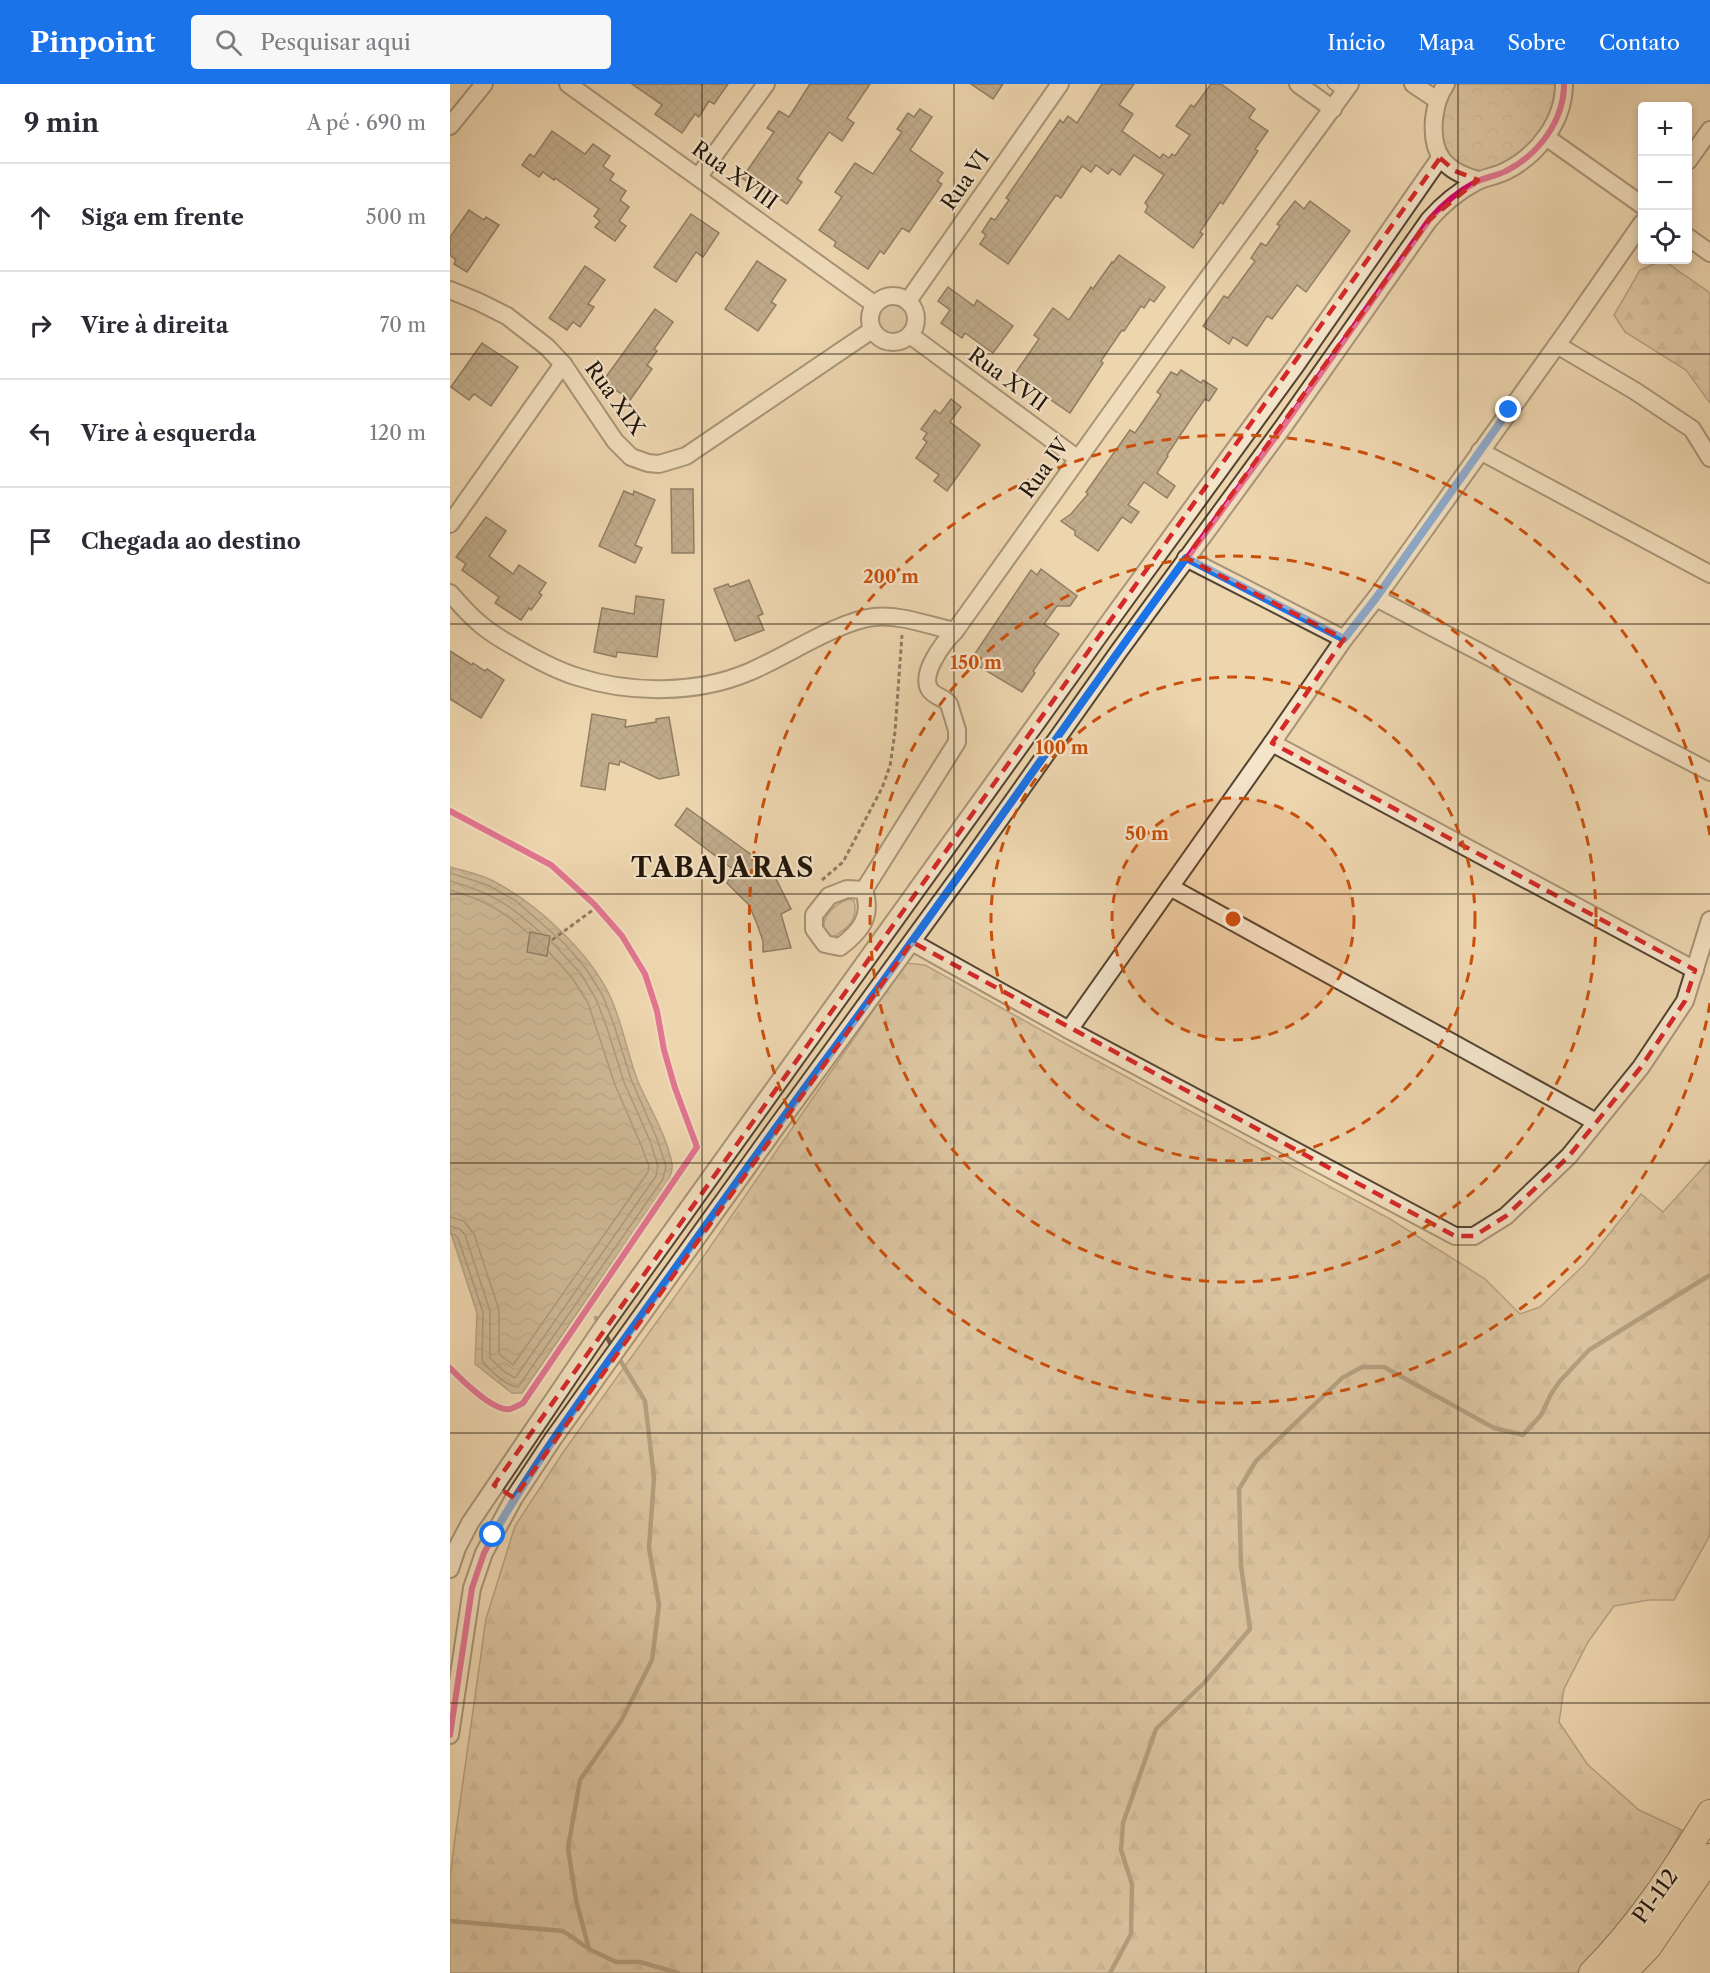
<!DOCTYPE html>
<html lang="pt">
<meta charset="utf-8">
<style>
body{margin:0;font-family:"Libre Caslon Text",serif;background:#f7f7f7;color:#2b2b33}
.controls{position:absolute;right:18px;top:18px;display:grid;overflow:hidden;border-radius:6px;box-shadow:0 3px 9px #0003}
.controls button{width:54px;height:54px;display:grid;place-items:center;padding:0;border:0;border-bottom:2px solid #e1e1e2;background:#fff;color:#2b2b33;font:30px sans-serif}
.stop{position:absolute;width:18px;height:18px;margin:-14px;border:4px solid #1a73e8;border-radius:50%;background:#fff}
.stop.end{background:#1a73e8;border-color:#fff;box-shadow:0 2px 6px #0008}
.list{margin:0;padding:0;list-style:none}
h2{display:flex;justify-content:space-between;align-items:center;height:78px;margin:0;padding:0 24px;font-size:26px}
h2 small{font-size:20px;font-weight:400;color:#7c7c81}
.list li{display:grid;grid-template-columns:39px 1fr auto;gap:18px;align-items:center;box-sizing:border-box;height:108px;padding:0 24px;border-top:2px solid #e1e1e2}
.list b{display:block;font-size:22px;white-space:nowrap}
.list em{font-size:20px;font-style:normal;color:#7c7c81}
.icon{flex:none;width:33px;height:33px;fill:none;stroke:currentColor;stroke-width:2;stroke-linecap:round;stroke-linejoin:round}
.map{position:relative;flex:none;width:1260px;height:1889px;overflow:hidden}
header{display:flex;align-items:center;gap:36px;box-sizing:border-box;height:84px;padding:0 30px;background:#1a73e8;color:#fff}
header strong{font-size:28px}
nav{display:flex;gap:33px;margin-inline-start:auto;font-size:21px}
.search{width:420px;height:54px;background:#f7f7f7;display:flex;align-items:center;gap:15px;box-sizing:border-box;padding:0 21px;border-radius:6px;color:#7c7c81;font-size:22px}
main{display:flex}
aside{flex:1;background:#fff}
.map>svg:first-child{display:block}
</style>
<header>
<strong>Pinpoint</strong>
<div class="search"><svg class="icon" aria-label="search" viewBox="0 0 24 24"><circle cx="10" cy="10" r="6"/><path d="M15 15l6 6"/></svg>Pesquisar aqui</div>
<nav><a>Início</a><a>Mapa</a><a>Sobre</a><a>Contato</a></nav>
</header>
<main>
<aside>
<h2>9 min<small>A pé · 690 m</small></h2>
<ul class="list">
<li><svg class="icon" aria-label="ahead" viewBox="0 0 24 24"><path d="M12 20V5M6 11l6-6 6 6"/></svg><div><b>Siga em frente</b></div><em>500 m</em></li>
<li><svg class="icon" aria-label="right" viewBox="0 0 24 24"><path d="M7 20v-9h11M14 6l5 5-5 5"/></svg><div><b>Vire à direita</b></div><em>70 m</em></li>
<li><svg class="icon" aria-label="left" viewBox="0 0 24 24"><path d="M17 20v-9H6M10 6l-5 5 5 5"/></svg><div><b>Vire à esquerda</b></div><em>120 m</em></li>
<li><svg class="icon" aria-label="arrive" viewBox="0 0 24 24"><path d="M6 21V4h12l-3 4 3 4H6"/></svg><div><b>Chegada ao destino</b></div></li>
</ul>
</aside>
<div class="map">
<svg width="1260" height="1889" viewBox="0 0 1260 1889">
<defs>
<pattern id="forest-firs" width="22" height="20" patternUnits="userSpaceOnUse" patternTransform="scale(1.5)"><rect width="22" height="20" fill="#cab492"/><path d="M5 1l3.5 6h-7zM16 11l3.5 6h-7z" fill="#ad9a7d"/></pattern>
<pattern id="park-crowns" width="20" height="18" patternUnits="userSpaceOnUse" patternTransform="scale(1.5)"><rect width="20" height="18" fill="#cab492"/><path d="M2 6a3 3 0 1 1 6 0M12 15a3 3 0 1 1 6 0" fill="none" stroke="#ad9a7d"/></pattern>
<pattern id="water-waves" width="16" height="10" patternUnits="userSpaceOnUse" patternTransform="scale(1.5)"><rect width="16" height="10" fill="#a89476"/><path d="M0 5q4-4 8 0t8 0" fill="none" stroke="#88785f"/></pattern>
<pattern id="building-cross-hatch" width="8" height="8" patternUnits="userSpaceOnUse" patternTransform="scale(1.5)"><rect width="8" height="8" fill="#8b795f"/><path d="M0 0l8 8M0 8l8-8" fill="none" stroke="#71624d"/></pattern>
</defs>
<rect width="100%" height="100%" fill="#edd5ae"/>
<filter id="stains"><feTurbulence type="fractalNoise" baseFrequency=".00333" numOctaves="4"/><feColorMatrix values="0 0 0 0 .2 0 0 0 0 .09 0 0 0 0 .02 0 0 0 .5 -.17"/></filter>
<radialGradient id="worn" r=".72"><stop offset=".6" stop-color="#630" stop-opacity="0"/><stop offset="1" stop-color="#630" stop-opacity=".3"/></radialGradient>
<g fill="#cab492" stroke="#76644e" stroke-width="1.5">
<circle cx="443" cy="235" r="20"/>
<path d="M399 815 404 817C409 835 397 845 383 853 361 841 384 819 399 815Z"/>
</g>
<g fill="url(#forest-firs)" stroke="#76644e" stroke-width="1.5">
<path d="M1213 176 1260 209V319L1236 286 1175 248 1164 231 1190 186Z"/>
<path d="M456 879 475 881 625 965 940 1135 1035 1195 1070 1230 1090 1223 1135 1180 1191 1110 1213 1128 1260 1076V1451L1224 1516H1199L1164 1522 1138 1558 1114 1605 1109 1638 1138 1681 1189 1726 1232 1746 1209 1786 1177 1834 1127 1889H0V1794L5 1754 36 1535 65 1442 114 1367 249 1179Z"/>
</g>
<path fill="url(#park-crowns)" stroke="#76644e" stroke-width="1.5" d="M1006 0H1105C1106 43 1069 80 1028 88 983 76 984 33 1006 0Z"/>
<path fill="url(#water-waves)" stroke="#72614a" stroke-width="1.5" d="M0 783C14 787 30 790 43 797 86 819 137 866 159 910 173 939 177 971 189 1000 201 1026 217 1053 222 1080 223 1086 220 1092 218 1098L72 1309H62L25 1280 27 1229 0 1146Z"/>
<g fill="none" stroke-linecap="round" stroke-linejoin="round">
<g stroke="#645440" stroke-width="1.5">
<path d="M0 789 38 801 66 817 115 860 137 886 153 912 164 941 181 995 207 1055 216 1082 213 1095 68 1303C55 1302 41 1287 32 1277L33 1228 8 1154 5 1151 0 1150"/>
<path d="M0 797C42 809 59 820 91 849"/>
<path d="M0 806C34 816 52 826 78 849"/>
<path d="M0 1133 14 1137 24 1150 49 1226V1270L63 1281 198 1088 199 1082 191 1061 165 1001 138 919 123 895 99 868"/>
<path d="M0 1142 10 1145 15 1151 40 1227V1274L55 1288 65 1294 206 1092 208 1082 200 1057 174 998 157 944 146 915 131 890 101 857"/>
</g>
<g stroke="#72614a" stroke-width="4.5">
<path d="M146 1234 147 1236"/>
<path d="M157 1253 160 1259"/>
<path d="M0 1837 113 1847 139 1865 166 1878H190L228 1889"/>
<path d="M139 1865 126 1816 118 1764 130 1696 171 1637 202 1576 209 1521 199 1464 204 1394 195 1317 170 1276"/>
<path d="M660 1889 681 1850 682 1800 671 1766 673 1739 706 1645 754 1599 800 1545 791 1482 789 1405 806 1377 892 1294 912 1283H934L1044 1344 1073 1351 1091 1331 1101 1310 1110 1297 1139 1266 1260 1191"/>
</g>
</g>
<g fill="url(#building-cross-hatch)" stroke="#211509" stroke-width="1.5">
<path d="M182 0H278L264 20 259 17 249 33 245 30 232 49 205 30 212 21Z"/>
<path d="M360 0H420L397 34 404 39 392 57 379 48 347 95 352 98 337 120 328 114 325 117 292 94 324 48 317 44 329 27 339 33Z"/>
<path d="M521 0H553L543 15Z"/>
<path d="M652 0H684L669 21 683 30 672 47 710 74 713 70 719 74 722 70 725 72 740 51 726 42 741 21 744 23 761 0H771L805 25 799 34 818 47 805 65 808 67 773 120 770 118 750 148 753 150 743 164 695 128 698 122 695 119 714 91 684 71 670 91 662 85 658 90 646 81 641 88 632 82 611 114 606 111 558 180 530 160 536 151 532 148 541 134 545 136 559 116 556 114 610 36 613 39 618 32 627 39Z"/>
<path d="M470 25 482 33 460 66 493 89 487 97 492 100 459 148 452 144 434 170 430 167 418 185 384 162 386 158 369 146 392 113 385 108 405 79 423 90 452 48 447 45 458 29 464 33Z"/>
<path d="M102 47 135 70 143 60 160 72 153 82 164 90 160 96 176 107 170 116 179 123 169 137 176 142 165 157 145 143 150 137 144 132 149 125 105 94 104 96 93 88 89 93 72 81 80 70 84 73Z"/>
<path d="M845 117 854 125 860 117 900 147 856 208 847 201 822 235 817 232 797 262 783 253 779 260 753 242 774 212 778 214 805 177 801 174 811 159 816 162 830 142 827 140Z"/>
<path d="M19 126 34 136 36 133 49 141 17 188 4 180 6 176 0 171V153Z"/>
<path d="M241 130 269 149 253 173 246 168 226 198 204 183Z"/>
<path d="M669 171 715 203 704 218 700 215 694 224 691 222 674 247 672 246 651 277 653 279 620 329 564 291 589 255 584 251 603 224 619 236 641 203 643 205 662 178 663 179Z"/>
<path d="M307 177 336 196 321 218 326 221 308 247 275 225Z"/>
<path d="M135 182 155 196 138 220 144 223 130 243 123 238 117 246 99 234Z"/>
<path d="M498 203 524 222 527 216 563 242 543 269 515 249 512 254 491 239 500 226 488 217Z"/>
<path d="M205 225 223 238 204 265 207 267 197 281 202 285 180 316 153 297Z"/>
<path d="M32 259 68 283 41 322 24 310 19 316 1 303Z"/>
<path d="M731 286 751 299 753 296 767 305 759 317 755 315 743 332 717 371 718 372 707 389 725 402 717 414 694 398 678 421 689 428 681 439 672 433 648 467 625 451V447L611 437 621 430 638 410 636 408 680 346 685 349 711 311 707 308 721 288 727 291Z"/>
<path d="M501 315 511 323 500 338 530 361 497 407 484 397 489 391 466 374 477 358 473 355 477 349 471 345 485 326 490 330Z"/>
<path d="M221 405H243L244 469H222Z"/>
<path d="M174 407 183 411 184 407 205 416 185 461 192 464 185 479 149 462Z"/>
<path d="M36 433 56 447 39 472 63 490 69 481 96 499 89 509 92 511 81 526 79 524 71 536 45 519 49 513 12 486 16 480 6 473Z"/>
<path d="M591 485 627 512 620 522H607L594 540 609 550 583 587 585 589 572 608 520 577 581 486 587 491Z"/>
<path d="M299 496 313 530 308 532 314 546 285 557 264 505 278 500 280 503Z"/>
<path d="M186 512 214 516 207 573 167 568 166 573 144 568 152 524 184 530Z"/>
<path d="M0 567 22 581 23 579 35 587 37 585 54 596 31 634 0 615Z"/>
<path d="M142 630 176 636 175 643 206 638V635L219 633 229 691 209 695 170 677 169 681 159 679 155 706 131 702Z"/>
<path d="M237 724 310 777 326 795 341 825 331 830 341 864 313 868V857L307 840 299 821 277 799 284 786 225 741Z"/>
<path d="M80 848 100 852 97 872 77 868Z"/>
</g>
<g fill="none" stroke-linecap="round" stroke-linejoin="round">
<g stroke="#544532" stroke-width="11">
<path id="lane" d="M882 0 894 9"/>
</g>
<g stroke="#544532" stroke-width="20">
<g id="street">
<path d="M118 0 424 220"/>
<path d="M848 0 883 25"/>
<path d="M963 0 987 16"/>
<path d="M996 0C988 12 986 21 984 35 981 70 994 87 1028 96"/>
<path d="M0 42 34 0"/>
<path d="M1096 53 1192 121"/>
<path d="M1238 77 1260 46"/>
<path d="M249 92 316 0"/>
<path d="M1238 153 1260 169"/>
<path d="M0 206 29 218 57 232 97 263 113 280 165 357 181 373 198 379 209 380 236 372 422 246"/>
<circle cx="443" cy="235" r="23"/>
<path d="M458 217 610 0"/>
<path d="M460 251 628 375"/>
<path d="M1107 261 1185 307 1242 345 1260 374"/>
<path d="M1030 367 1260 490"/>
<path d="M0 440 113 280"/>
<path d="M736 474 894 555"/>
<path d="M0 509C9 519 18 530 29 539 41 550 56 558 70 566 89 577 108 587 128 593 181 610 247 610 299 588 335 573 388 537 424 533 450 530 480 542 505 547"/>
<path d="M926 514 1260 688"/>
<path d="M822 659 1245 886"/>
<path d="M720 803 1146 1038"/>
<path d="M397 805 414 806C423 833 410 848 390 863L375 860 364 845V831L379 812Z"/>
<path d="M414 806 507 658V646L499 620C494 613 485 613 480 606 469 590 494 558 505 547L739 220 900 0"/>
<path d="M462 858 619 946 1005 1152H1024L1056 1132 1119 1072 1191 983 1235 917 1260 836"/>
<path d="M619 946 822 659 894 555 926 514 1119 244 1192 139"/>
<path d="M0 1485 7 1464 20 1439 150 1247 651 549 846 281 990 74"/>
<path d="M0 1651 22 1504 34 1469 64 1414 103 1355 325 1045 519 779 669 567 833 343 979 136C992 121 1009 107 1026 98 1035 93 1047 92 1056 87 1088 71 1114 37 1114 0"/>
</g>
</g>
<g stroke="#211509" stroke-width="28">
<g id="primary">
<path d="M1142 1889C1189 1842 1225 1786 1260 1729"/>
<path d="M1173 1889 1198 1863 1260 1773"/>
</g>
</g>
<g stroke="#211509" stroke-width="3" stroke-dasharray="4.5 3" stroke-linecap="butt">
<path d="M372 796 393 778 432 704 440 682 445 648 452 551"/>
<path d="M102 856 147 823"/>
</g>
<use href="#lane" stroke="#f3e4ca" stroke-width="8"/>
<use href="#street" stroke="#f3e4ca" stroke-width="16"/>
<use href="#primary" stroke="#edd5ae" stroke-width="26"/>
<g stroke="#f3e4ca" stroke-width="10">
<g id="cycleway">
<path d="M0 727 101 781 144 820 172 852 195 890 207 927 214 966 225 1004 247 1063 73 1319C69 1321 64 1324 60 1325 43 1328 11 1295 0 1284"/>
<path d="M0 1651 22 1504 34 1469 64 1414 103 1355 325 1045 519 779 669 567 833 343 979 136C992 121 1009 107 1026 98 1035 93 1047 92 1056 87 1088 71 1114 37 1114 0"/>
</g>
</g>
<use href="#cycleway" stroke="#d6006c" stroke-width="6"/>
</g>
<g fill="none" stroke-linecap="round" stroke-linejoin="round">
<path stroke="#1a73e8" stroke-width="8" d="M43 1451C87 1375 139 1304 191 1232 252 1147 312 1062 374 978 497 812 614 641 736 474L894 555 926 514 1059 326"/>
</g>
<path d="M0 0H1260V1889H0ZM990 74 1005 87 1028 96 979 136 736 474 894 555 822 659 1245 886 1235 917 1191 983 1119 1072 1056 1132 1024 1152H1005L462 858 64 1414 44 1401Z" fill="#edd5ae" fill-opacity=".55" fill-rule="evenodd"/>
<path fill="none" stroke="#d62828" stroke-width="4.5" stroke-dasharray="12 8" stroke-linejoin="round" d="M990 74 1005 87 1028 96 979 136 736 474 894 555 822 659 1245 886 1235 917 1191 983 1119 1072 1056 1132 1024 1152H1005L462 858 64 1414 44 1401Z"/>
<path fill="none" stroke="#211509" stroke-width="1.5" stroke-opacity="0.55" d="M252 0V1889M504 0V1889M756 0V1889M1008 0V1889M0 270H1260M0 540H1260M0 810H1260M0 1079H1260M0 1349H1260M0 1619H1260"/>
<circle cx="783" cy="835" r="121" fill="#ca4f0c" fill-opacity=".12"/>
<g fill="none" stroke="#ca4f0c" stroke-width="3" stroke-dasharray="10 8">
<circle cx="783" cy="835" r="121"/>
<circle cx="783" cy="835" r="242"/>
<circle cx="783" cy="835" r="363"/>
<path d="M1260 919A484 484 0 1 1 1260 751"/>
</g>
<g text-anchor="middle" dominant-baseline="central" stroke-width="4.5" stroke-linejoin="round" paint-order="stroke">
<g font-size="21" fill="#211509" stroke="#f3e4ca">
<text transform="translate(285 91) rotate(36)">Rua XVIII</text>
<text transform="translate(515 96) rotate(-55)">Rua VI</text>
<text transform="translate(558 295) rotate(36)">Rua XVII</text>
<text transform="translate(165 314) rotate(54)">Rua XIX</text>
<text transform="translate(594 384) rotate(-54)">Rua IV</text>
<text transform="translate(1205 1812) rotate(-54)">PI-112</text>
</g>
<g font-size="27" font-weight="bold" letter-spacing="1.5" fill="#211509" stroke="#f3e4ca">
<text x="273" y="783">TABAJARAS</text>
</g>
</g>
<circle cx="783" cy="835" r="9" fill="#ca4f0c" stroke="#f3e4ca" stroke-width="3"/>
<g font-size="18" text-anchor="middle" font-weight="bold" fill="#ca4f0c" stroke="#f3e4ca" stroke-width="4.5" stroke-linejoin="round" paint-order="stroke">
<text x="441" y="499">200 m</text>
<text x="526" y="585">150 m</text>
<text x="612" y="670">100 m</text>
<text x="697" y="756">50 m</text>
</g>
<rect width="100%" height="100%" filter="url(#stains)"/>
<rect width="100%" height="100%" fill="url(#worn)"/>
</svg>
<div class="controls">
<button>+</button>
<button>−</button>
<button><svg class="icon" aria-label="locate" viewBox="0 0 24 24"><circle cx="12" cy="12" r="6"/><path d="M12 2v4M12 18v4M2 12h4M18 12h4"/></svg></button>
</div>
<div class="stop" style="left:43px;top:1451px"></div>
<div class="stop end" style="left:1059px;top:326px"></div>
</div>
</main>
